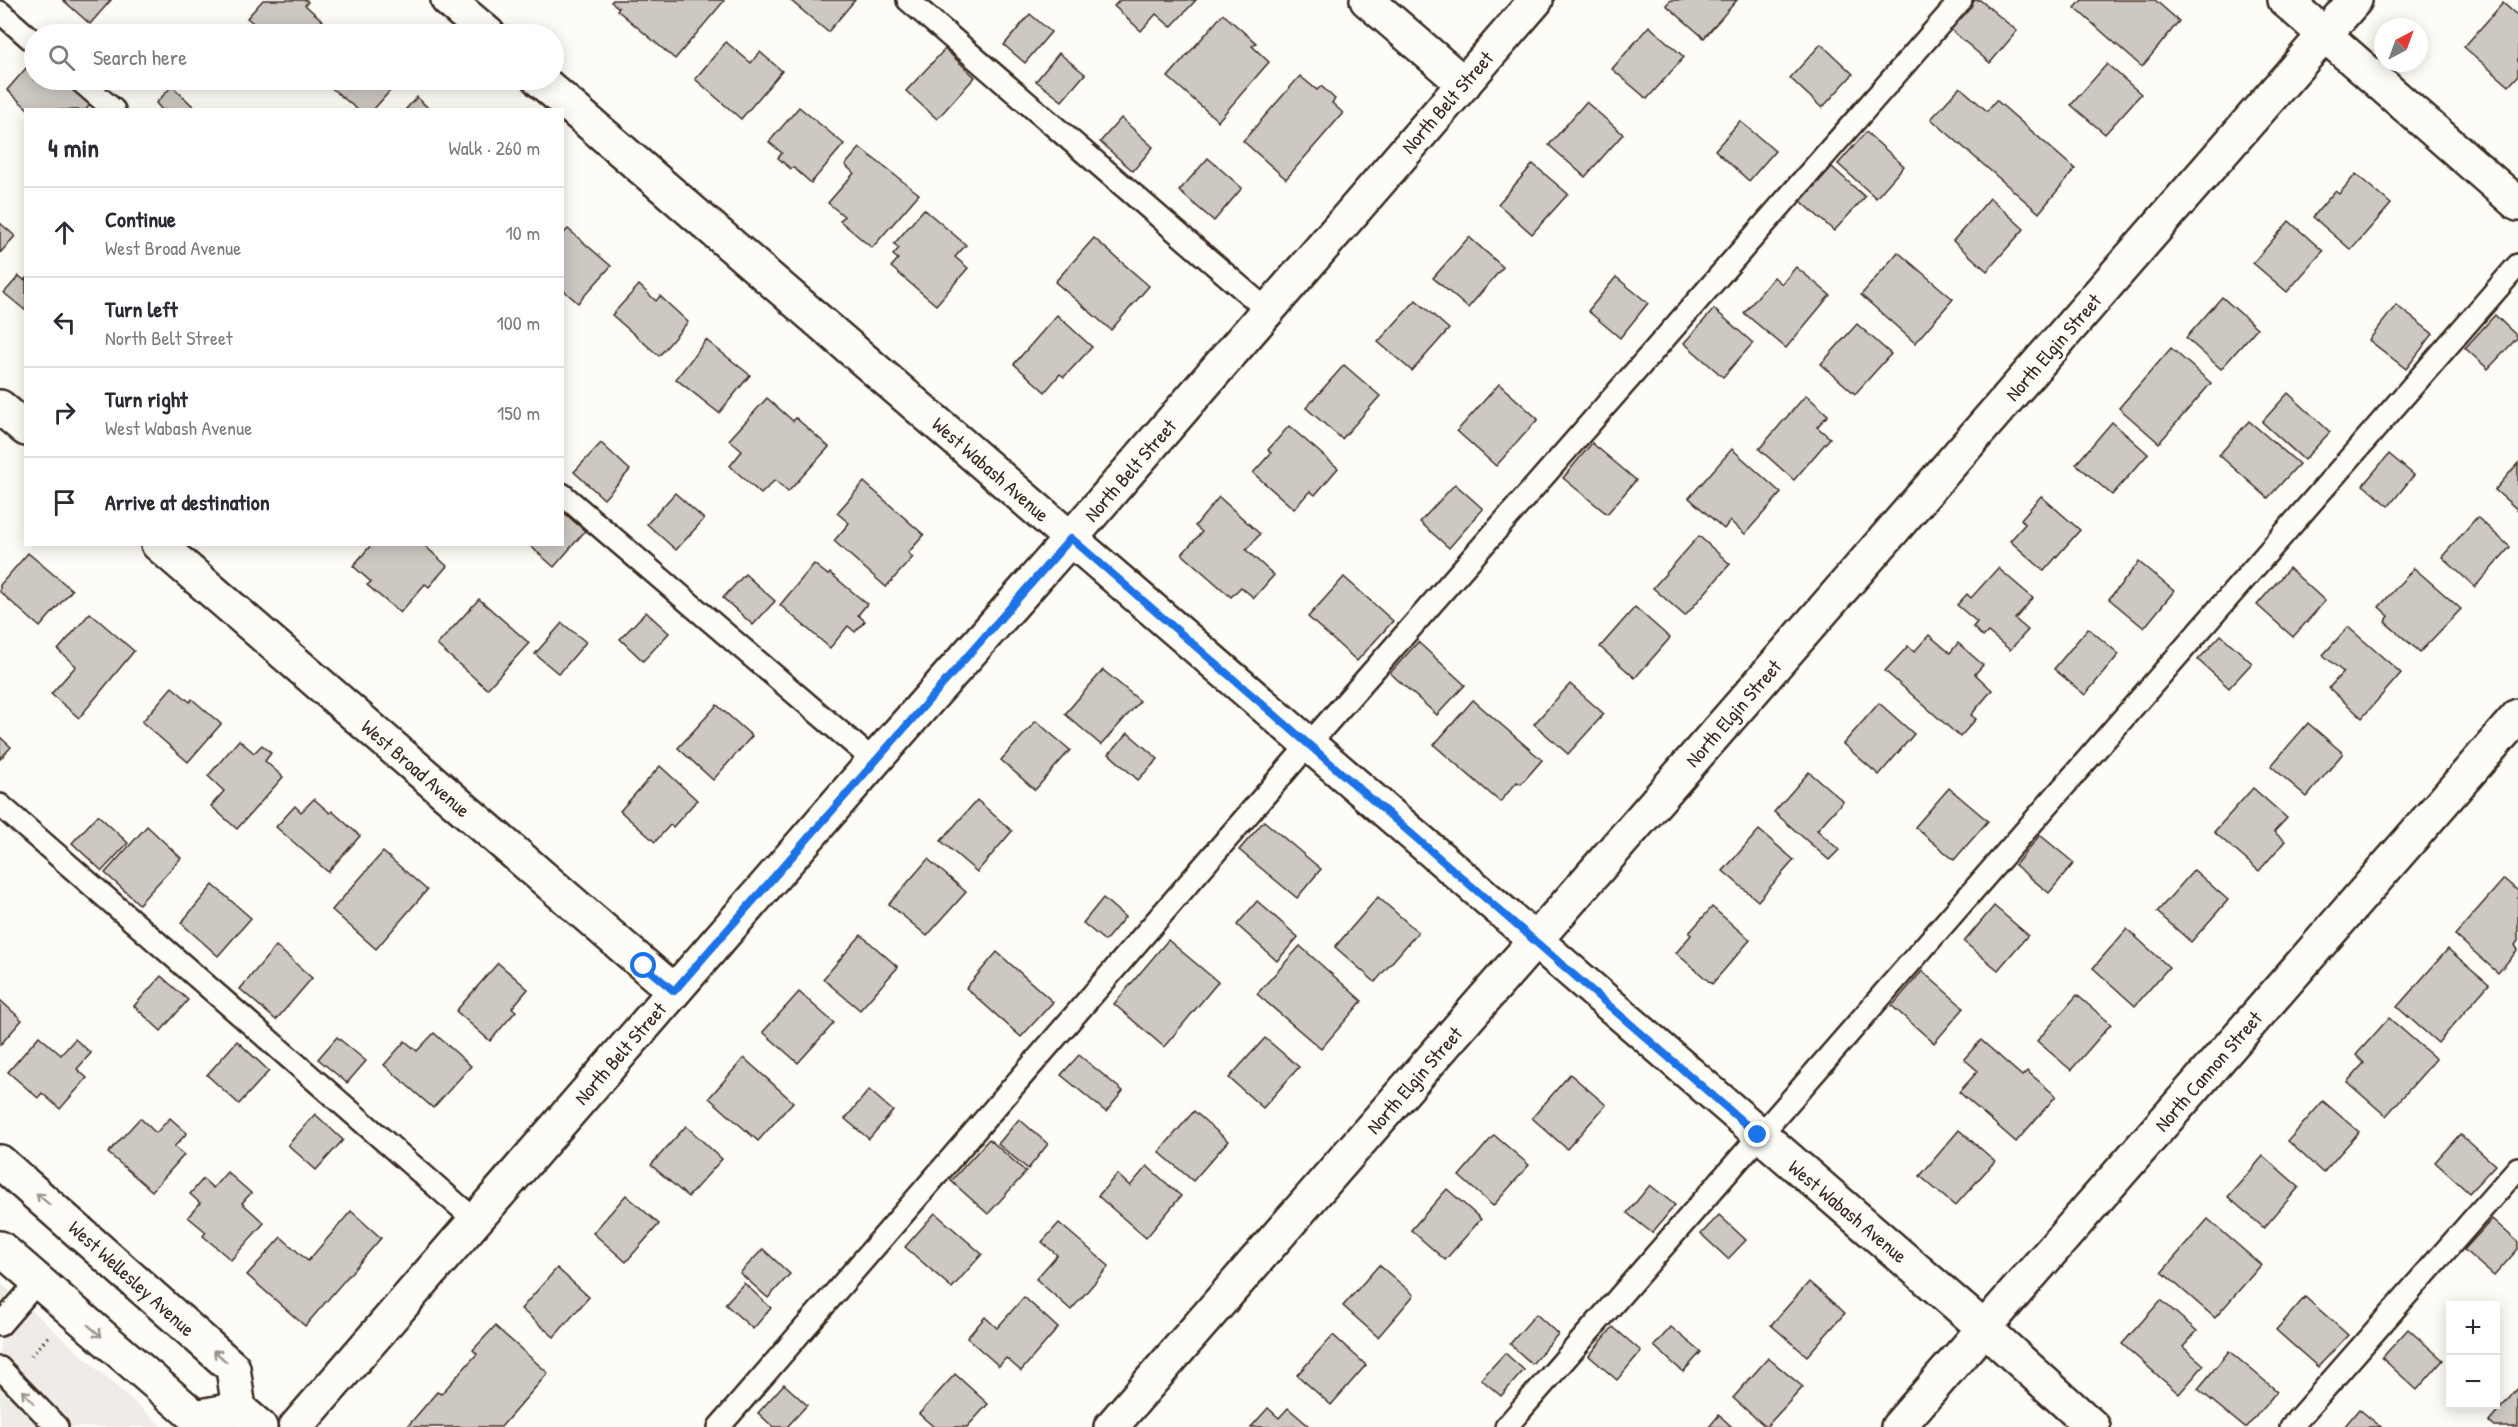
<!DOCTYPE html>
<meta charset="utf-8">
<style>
body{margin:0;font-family:"Patrick Hand",sans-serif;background:#f7f7f7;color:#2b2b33}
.controls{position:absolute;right:18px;bottom:18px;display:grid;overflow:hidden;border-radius:0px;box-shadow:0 3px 15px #0003}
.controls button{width:54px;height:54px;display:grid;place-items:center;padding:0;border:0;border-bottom:2px solid #e1e1e2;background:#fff;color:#2b2b33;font:30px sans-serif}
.compass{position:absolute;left:2374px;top:18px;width:54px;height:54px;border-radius:50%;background:#fff;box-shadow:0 3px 15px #0003;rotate:41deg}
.stop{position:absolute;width:18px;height:18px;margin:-14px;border:4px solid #1a73e8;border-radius:50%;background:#fff}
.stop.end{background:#1a73e8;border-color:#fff;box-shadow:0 2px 6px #0008}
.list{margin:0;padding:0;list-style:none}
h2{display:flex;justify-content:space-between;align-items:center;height:78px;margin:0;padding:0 24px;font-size:26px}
h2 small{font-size:20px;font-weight:400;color:#7c7c81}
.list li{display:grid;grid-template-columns:39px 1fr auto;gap:18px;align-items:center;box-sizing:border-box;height:90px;padding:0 24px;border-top:2px solid #e1e1e2}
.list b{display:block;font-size:22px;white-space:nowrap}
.list p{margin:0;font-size:20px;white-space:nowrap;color:#7c7c81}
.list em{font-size:20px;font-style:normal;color:#7c7c81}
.icon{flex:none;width:33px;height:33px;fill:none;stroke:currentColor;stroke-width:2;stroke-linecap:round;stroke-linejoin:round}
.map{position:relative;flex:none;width:2518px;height:1427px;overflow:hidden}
.search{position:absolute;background:#fff;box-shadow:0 3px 15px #0003;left:24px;top:24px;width:540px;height:66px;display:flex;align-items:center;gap:15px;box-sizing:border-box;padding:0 21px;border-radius:33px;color:#7c7c81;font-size:22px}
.panel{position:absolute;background:#fff;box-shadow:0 3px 15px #0003;left:24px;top:108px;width:540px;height:438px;border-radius:0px}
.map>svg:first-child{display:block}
</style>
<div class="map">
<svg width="2518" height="1427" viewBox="0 0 2518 1427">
<rect width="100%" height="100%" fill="#fdfcf7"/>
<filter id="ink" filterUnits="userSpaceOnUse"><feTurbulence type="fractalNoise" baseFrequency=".0167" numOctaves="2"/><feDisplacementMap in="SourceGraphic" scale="12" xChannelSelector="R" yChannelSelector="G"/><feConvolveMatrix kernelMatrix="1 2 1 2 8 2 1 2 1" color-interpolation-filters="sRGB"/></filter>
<g filter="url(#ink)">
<path fill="#efece7" d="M0 1282 1 1283 162 1427H0Z"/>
<g fill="#cdc8c2" stroke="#3b2a1e" stroke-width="1.5">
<path d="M63 0H111L90 24Z"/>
<path d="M263 0H306L308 2 305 5 323 21 311 34H267L247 18Z"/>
<path d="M613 0H722L724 1 675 59 617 10 619 8 611 2Z"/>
<path d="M790 0H855L828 32Z"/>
<path d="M1120 0H1196L1171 27 1156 14 1141 31 1114 6Z"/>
<path d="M1671 0H1737L1704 38 1666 5Z"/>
<path d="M1975 0H1980L2017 31 1990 63 1950 29Z"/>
<path d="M2082 0H2155L2179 21 2142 67 2075 8Z"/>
<path d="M2503 3 2518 16V76L2509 86 2464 47Z"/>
<path d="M1030 14 1051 32 1025 63 1004 45Z"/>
<path d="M1223 14 1256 43 1252 46 1269 62 1218 121 1168 77Z"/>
<path d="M1649 26 1684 57 1647 99 1612 69Z"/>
<path d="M726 42 751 63 760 52 782 71 741 119 695 79Z"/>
<path d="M1821 44 1853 74 1822 108 1790 78Z"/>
<path d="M945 49 975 77 937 119 906 91Z"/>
<path d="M1059 53 1085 74 1062 101 1036 81Z"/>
<path d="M34 59V80H63L90 104 86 110H29L7 90Z"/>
<path d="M2107 64 2141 94 2105 134 2071 105Z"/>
<path d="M1300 76 1317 90 1321 86 1335 99 1332 103 1343 113 1286 179 1243 141Z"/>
<path d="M322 80H393L397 83 373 110H358Z"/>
<path d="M172 86 197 110H162L156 103Z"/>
<path d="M1960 87 1987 111 1996 100 2075 169 2039 213 1931 119Z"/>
<path d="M417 97 430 110H405Z"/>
<path d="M1586 102 1623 134 1585 177 1549 145Z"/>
<path d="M799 107 844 144 811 183 793 167 791 169 778 158 782 153 769 142Z"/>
<path d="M1121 118 1153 147 1133 171 1100 142Z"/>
<path d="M1740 121 1775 151 1749 181 1715 150Z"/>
<path d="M1866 132 1904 166 1876 198 1838 164Z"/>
<path d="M860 148 919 194 872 248 840 221 844 216 828 203 854 173 845 165Z"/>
<path d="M1208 158 1242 188 1214 221 1179 191Z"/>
<path d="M1533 164 1568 194 1532 234 1498 204Z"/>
<path d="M1832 167 1865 197 1834 231 1801 201Z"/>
<path d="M2356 174 2391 204 2351 250 2313 217 2335 191 2339 194Z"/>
<path d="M1990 198 2024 229 1987 271 1953 241Z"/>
<path d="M924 209 966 245 955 257 968 268 936 305 891 267 898 259 893 255 899 248 894 244Z"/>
<path d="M2289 221 2323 251 2287 292 2253 263Z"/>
<path d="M0 223 15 236 0 253Z"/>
<path d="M568 229 611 266 578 303 562 289V235Z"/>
<path d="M1469 237 1503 267 1468 308 1433 278Z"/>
<path d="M1094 238 1149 286 1111 330 1055 282Z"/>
<path d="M1898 252 1953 299 1915 343 1861 295Z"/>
<path d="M1796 267 1830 295 1786 348 1744 313 1774 277 1782 284Z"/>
<path d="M19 276 24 280 26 278V311L4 293Z"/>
<path d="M1616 277 1648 303 1620 338 1588 311Z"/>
<path d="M639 285 656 301 660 296 688 322 659 356 612 315Z"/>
<path d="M2222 297 2257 328 2221 369 2186 338Z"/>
<path d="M1416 300 1449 329 1412 371 1378 342Z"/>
<path d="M2396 305 2433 334 2406 369 2369 340Z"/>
<path d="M1714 309 1753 343 1723 377 1684 343Z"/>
<path d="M1057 315 1092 347 1064 377 1060 374 1045 392 1014 364Z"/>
<path d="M2495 315 2518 337 2488 369 2465 348Z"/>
<path d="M1857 324 1891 354 1855 394 1821 364Z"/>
<path d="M706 340 750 375 719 413 676 379Z"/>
<path d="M2171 348 2211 383 2159 443 2119 408Z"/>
<path d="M1344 365 1380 396 1342 439 1306 408Z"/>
<path d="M1499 384 1538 419 1496 466 1457 431Z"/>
<path d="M2288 393 2330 432 2304 460 2262 422Z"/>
<path d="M1806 395 1828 415 1817 427 1830 438 1794 480 1759 449Z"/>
<path d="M767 398 793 421 796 418 829 447 788 492 775 480 761 494 730 466 742 451 729 440Z"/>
<path d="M2249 421 2299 464 2268 498 2219 455Z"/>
<path d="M2112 422 2148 454 2112 495 2076 464Z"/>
<path d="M1289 426 1338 468 1315 495 1310 491 1294 509 1253 473 1271 453 1268 450Z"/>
<path d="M601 443 630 470 604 499 574 472Z"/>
<path d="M1592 443 1636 480 1607 514 1563 478Z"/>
<path d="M1732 449 1781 493 1745 534 1730 521 1724 529 1689 498Z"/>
<path d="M2389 454 2414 475 2389 506 2363 485Z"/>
<path d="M2518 463V510L2495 490Z"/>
<path d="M864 482 924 535 908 553 913 557 886 587 834 541 849 523 837 513Z"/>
<path d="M1455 484 1483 509 1449 548 1420 522Z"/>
<path d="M675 493 704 519 676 550 647 524Z"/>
<path d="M2041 496 2080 530 2044 571 2010 541 2025 524 2021 519Z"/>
<path d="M1219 497 1260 534 1246 550 1274 575 1254 598 1241 587 1231 597 1182 554 1202 532 1195 526Z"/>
<path d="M562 511 585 531 554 567 528 544H562Z"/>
<path d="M2477 517 2510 547 2475 587 2442 557Z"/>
<path d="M1699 536 1730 564 1685 616 1653 588Z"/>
<path d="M372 544H423L447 566 429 587 425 584 400 613 367 585 371 582 353 566Z"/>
<path d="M28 553 72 590 40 627 0 592V585Z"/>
<path d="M2139 562 2174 591 2144 628 2109 599Z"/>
<path d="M814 564 828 575 830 573 867 604 858 615 865 621 855 632 848 626 830 648 780 605Z"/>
<path d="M1998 568 2033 598 2015 619 2028 630 2010 650 1988 632 1983 637 1973 627 1977 622 1957 605 1967 594 1971 598Z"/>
<path d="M2289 568 2325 601 2293 637 2257 605Z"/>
<path d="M2414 568 2461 609 2420 652 2385 622 2389 616 2379 607Z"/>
<path d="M745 574 775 601 753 625 723 598Z"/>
<path d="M1344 577 1393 621 1357 661 1308 617Z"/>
<path d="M479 599 529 643 487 689 437 645Z"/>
<path d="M1635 607 1670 638 1635 678 1600 647Z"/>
<path d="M646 612 669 633 643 661 620 639Z"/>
<path d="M90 613 134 651 79 718 51 694 76 666 58 650Z"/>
<path d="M562 623 586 642 559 674 535 654Z"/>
<path d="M2348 627 2401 673 2362 718 2329 688 2343 672 2323 655Z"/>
<path d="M2088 628 2119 654 2085 695 2054 669Z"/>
<path d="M1929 635 1950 653 1958 643 1983 665 1975 674 1992 690 1971 715 1976 719 1960 737 1885 671 1908 646 1914 652Z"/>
<path d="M2221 635 2252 663 2229 688 2198 660Z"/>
<path d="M1418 642 1465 685 1437 715 1390 673Z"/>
<path d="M1103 670 1140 701 1101 745 1065 714Z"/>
<path d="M1570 684 1604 714 1568 754 1534 724Z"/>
<path d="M172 687 190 702 192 699 221 724 188 762 142 722Z"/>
<path d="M1473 700 1542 760 1521 784 1517 782 1500 802 1434 745Z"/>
<path d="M1879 703 1914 734 1879 775 1843 744Z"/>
<path d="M717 705 752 736 713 780 678 748Z"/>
<path d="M1036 721 1070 750 1035 790 1001 760Z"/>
<path d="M2308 723 2343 753 2307 797 2271 766Z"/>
<path d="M1128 733 1158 759 1138 780 1109 754Z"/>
<path d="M0 737 11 747 0 759Z"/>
<path d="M239 740 254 753 262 745 271 753 265 761 283 777 237 829 211 806 224 791 208 776Z"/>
<path d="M660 766 697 800 673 827 670 825 655 842 620 811Z"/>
<path d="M1809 772 1843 801 1817 830 1839 850 1829 860 1774 812Z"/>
<path d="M1949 788 1988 821 1954 860 1915 827Z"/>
<path d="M2253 788 2287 818 2274 832 2285 841 2259 871 2214 832Z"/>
<path d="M314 799 330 813 332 811 360 836 328 872 276 827 295 806 301 812Z"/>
<path d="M977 800 1012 831 977 872 941 841Z"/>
<path d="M98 815 128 843 102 871 72 843Z"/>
<path d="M1264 821 1321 869 1297 898 1239 850Z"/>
<path d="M147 826 181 858 139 904 105 873Z"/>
<path d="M1759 830 1794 860 1758 901 1723 871Z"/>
<path d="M2040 835 2074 863 2049 893 2015 865Z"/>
<path d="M383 852 427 890 376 949 332 910Z"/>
<path d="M928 859 966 892 927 936 889 904Z"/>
<path d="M2194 870 2228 900 2191 942 2157 912Z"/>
<path d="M2504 879 2518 891V941L2515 945 2518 950 2498 973 2455 935Z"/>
<path d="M213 885 251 918 218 956 181 923Z"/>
<path d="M1378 897 1418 932 1375 982 1335 947Z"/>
<path d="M1103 898 1125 917 1105 941 1083 923Z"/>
<path d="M1257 901 1298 937 1277 961 1237 925Z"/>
<path d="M1994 906 2028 935 1998 970 1964 942Z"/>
<path d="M1712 907 1750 940 1712 984 1676 953 1691 935 1689 933Z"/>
<path d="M2127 929 2169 967 2135 1006 2093 968Z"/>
<path d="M861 935 898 967 860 1010 823 979Z"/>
<path d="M1168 940 1218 982 1164 1047 1114 1004Z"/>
<path d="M276 946 312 978 276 1020 240 989Z"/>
<path d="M1300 946 1362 1001 1321 1049 1257 994Z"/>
<path d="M2448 949 2489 984 2438 1043 2397 1007Z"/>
<path d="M997 952 1053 1002 1021 1037 966 988Z"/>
<path d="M498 963 528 989 512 1008 516 1011 490 1041 456 1011Z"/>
<path d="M1922 971 1964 1008 1934 1043 1892 1006Z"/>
<path d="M161 976 188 1000 161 1031 134 1006Z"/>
<path d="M799 992 834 1023 798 1063 763 1032Z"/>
<path d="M2077 995 2111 1024 2071 1070 2037 1041Z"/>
<path d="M0 1000 22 1020 0 1045Z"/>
<path d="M2389 1018 2436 1059 2386 1116 2347 1082 2364 1063 2356 1055Z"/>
<path d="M434 1033 471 1066 433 1108 384 1065 405 1041 417 1051Z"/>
<path d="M39 1036 61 1055 75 1039 91 1053 77 1069 87 1078 60 1109 42 1093 38 1098 8 1072Z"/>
<path d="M337 1037 366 1061 347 1083 318 1059Z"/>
<path d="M1265 1038 1299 1067 1263 1108 1229 1078Z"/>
<path d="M1981 1040 2022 1076 2027 1071 2056 1096 2016 1142 1959 1092 1978 1071 1964 1059Z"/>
<path d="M237 1041 269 1071 239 1104 207 1075Z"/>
<path d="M1079 1055 1123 1091 1106 1112 1061 1075Z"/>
<path d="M744 1058 793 1102 758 1141 709 1098Z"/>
<path d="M1570 1074 1606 1105 1567 1149 1532 1118Z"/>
<path d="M869 1090 893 1111 869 1139 845 1119Z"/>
<path d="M2323 1101 2359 1132 2323 1173 2288 1141Z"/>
<path d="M1194 1111 1228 1141 1193 1181 1159 1152Z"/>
<path d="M315 1114 343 1140 316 1170 288 1145Z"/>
<path d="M140 1118 156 1133 170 1118 187 1133 174 1147 184 1155 152 1191 108 1153Z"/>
<path d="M1019 1119 1048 1144 1028 1169 998 1144Z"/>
<path d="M686 1126 722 1159 688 1197 651 1165Z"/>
<path d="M1959 1130 1995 1161 1955 1206 1920 1176Z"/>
<path d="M2460 1134 2495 1165 2469 1193 2435 1162Z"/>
<path d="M1494 1135 1529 1165 1493 1206 1459 1176Z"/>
<path d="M989 1139 1026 1172 988 1214 951 1181Z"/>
<path d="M2263 1156 2299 1187 2264 1228 2228 1197Z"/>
<path d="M1147 1166 1181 1196 1146 1238 1098 1196 1117 1174 1130 1186Z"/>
<path d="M227 1172 251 1193 242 1203 264 1223 231 1260 203 1236 206 1232 188 1217 200 1203 190 1194 203 1179 213 1188Z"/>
<path d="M1650 1185 1675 1205 1652 1233 1627 1213Z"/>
<path d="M1447 1189 1481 1219 1445 1260 1411 1230Z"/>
<path d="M626 1195 659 1224 626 1262 593 1233Z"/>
<path d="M351 1211 381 1238 305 1326 247 1275 281 1237 308 1261Z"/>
<path d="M935 1213 982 1254 952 1288 905 1247Z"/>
<path d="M1719 1215 1746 1240 1728 1259 1701 1234Z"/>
<path d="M2208 1219 2261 1265 2215 1318 2162 1272Z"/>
<path d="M2492 1219 2518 1242V1249L2494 1276 2464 1250Z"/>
<path d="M1059 1223 1109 1266 1071 1310 1036 1279 1057 1255 1042 1242Z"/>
<path d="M763 1249 790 1274 768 1298 740 1273Z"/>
<path d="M1379 1265 1414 1295 1378 1337 1343 1306Z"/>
<path d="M557 1268 589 1297 554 1337 521 1309Z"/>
<path d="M1809 1282 1845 1313 1807 1356 1771 1325Z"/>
<path d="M744 1283 771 1308 753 1329 725 1304Z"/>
<path d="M1024 1297 1058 1328 1021 1371 1006 1358 999 1366 967 1338 985 1317 997 1328Z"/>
<path d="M2305 1297 2348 1335 2318 1367 2276 1330Z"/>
<path d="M2161 1300 2197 1331 2183 1347 2204 1365 2179 1394 2122 1344Z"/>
<path d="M1536 1314 1558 1334 1532 1364 1510 1344Z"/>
<path d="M495 1326 548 1373 501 1427H407L437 1392 441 1394 477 1354 473 1350Z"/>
<path d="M1613 1327 1641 1351 1617 1380 1589 1356Z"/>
<path d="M1671 1327 1701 1352 1683 1372 1654 1346Z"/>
<path d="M2408 1329 2443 1360 2417 1390 2382 1358Z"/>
<path d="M1333 1335 1366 1365 1331 1405 1297 1375Z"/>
<path d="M2229 1351 2277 1391 2247 1427H2244L2198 1389Z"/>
<path d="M1505 1353 1524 1370 1501 1396 1481 1379Z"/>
<path d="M1768 1358 1803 1387 1766 1427 1733 1398Z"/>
<path d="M955 1374 988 1404 967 1427H934L919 1414Z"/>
<path d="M784 1384 807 1405 787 1427H773L758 1413Z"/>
<path d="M2518 1388V1427H2495L2489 1422Z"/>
<path d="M1268 1408 1279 1418 1288 1408 1310 1427H1251Z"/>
<path d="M2359 1409 2381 1427H2344Z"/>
<path d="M1719 1415 1732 1427H1709Z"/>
</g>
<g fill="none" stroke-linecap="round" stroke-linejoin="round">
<g stroke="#3b2a1e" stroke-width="26">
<g id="lane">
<path d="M908 0 1267 310"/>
<path d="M0 12 34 42"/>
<path d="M79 80 114 110"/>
<path d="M562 494 874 761"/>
<path d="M0 805 476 1221"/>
<path d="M0 1325 38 1281"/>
<path d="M0 1368 57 1427"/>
<path d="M719 1427 1309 744 1961 0"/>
<path d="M1506 1427 2518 265"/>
<path d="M2291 1427 2518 1168"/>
</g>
</g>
<g stroke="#3b2a1e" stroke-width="38">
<g id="street">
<path d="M448 0 488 34"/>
<path d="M1367 0 1464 84"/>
<path d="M2285 0 2518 204"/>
<path d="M540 80 1984 1328 2093 1427"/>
<path d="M0 407 26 429"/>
<path d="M158 544 674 991"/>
<path d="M1111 1427 2355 0"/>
<path d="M1898 1427 2518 716"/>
</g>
</g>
<g stroke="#3b2a1e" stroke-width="38">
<g id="secondary">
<path d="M0 1162 233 1368 239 1409 260 1427"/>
<path d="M0 1248 195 1417 239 1409"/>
<path d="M296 1427 874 761 1071 538 1536 0"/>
</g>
</g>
<path stroke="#3b2a1e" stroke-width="4" stroke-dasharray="1.5 4.5" stroke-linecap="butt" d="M31 1356 48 1337"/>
<use href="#lane" stroke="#fdfcf7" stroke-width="21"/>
<use href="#street" stroke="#fdfcf7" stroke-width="33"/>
<use href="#secondary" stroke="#fdfcf7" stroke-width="33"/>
</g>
<defs><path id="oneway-shaft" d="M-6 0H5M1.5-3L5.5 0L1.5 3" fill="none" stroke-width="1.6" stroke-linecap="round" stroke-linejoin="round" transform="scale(1.5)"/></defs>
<g stroke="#9c938a">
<use href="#oneway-shaft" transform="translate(43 1199) rotate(-139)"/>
<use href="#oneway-shaft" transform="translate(95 1331) rotate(41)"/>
<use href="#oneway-shaft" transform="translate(220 1356) rotate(-138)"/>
<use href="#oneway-shaft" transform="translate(28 1397) rotate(-133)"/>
</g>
</g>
<g fill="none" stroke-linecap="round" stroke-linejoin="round" filter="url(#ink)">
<path stroke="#1a73e8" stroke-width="8" d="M644 966 674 991 1071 538 1758 1135"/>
</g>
<g text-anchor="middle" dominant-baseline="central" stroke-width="6" stroke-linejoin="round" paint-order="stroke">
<g font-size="20" fill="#3b2a1e" stroke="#fdfcf7">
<text transform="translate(1447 102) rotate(-49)">North Belt Street</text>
<text transform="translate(2053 347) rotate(-49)">North Elgin Street</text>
<text transform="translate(991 469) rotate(41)">West Wabash Avenue</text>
<text transform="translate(1130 470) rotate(-49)">North Belt Street</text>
<text transform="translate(1733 713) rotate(-49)">North Elgin Street</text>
<text transform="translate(416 768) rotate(41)">West Broad Avenue</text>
<text transform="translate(620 1053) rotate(-49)">North Belt Street</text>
<text transform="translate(2208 1071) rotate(-49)">North Cannon Street</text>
<text transform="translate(1414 1080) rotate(-49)">North Elgin Street</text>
<text transform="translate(1848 1211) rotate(40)">West Wabash Avenue</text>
<text transform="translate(132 1278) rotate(42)">West Wellesley Avenue</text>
</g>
</g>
</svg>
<div class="controls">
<button>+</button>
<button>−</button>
</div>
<svg class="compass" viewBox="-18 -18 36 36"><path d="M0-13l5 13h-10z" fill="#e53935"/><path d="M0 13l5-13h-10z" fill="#7c7c81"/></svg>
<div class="stop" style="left:644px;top:966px"></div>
<div class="stop end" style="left:1758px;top:1135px"></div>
<div class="search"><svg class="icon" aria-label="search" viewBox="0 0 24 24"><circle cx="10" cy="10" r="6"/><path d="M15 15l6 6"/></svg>Search here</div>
<section class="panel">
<h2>4 min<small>Walk · 260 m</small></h2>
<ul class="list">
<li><svg class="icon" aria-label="ahead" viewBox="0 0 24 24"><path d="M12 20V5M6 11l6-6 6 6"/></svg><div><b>Continue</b><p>West Broad Avenue</p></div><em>10 m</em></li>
<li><svg class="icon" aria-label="left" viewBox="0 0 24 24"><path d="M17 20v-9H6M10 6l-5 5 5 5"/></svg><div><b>Turn left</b><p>North Belt Street</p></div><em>100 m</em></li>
<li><svg class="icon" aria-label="right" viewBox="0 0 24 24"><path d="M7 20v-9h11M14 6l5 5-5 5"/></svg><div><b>Turn right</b><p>West Wabash Avenue</p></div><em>150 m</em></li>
<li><svg class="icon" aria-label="arrive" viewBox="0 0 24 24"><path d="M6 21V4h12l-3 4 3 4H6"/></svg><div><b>Arrive at destination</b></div></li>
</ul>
</section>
</div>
